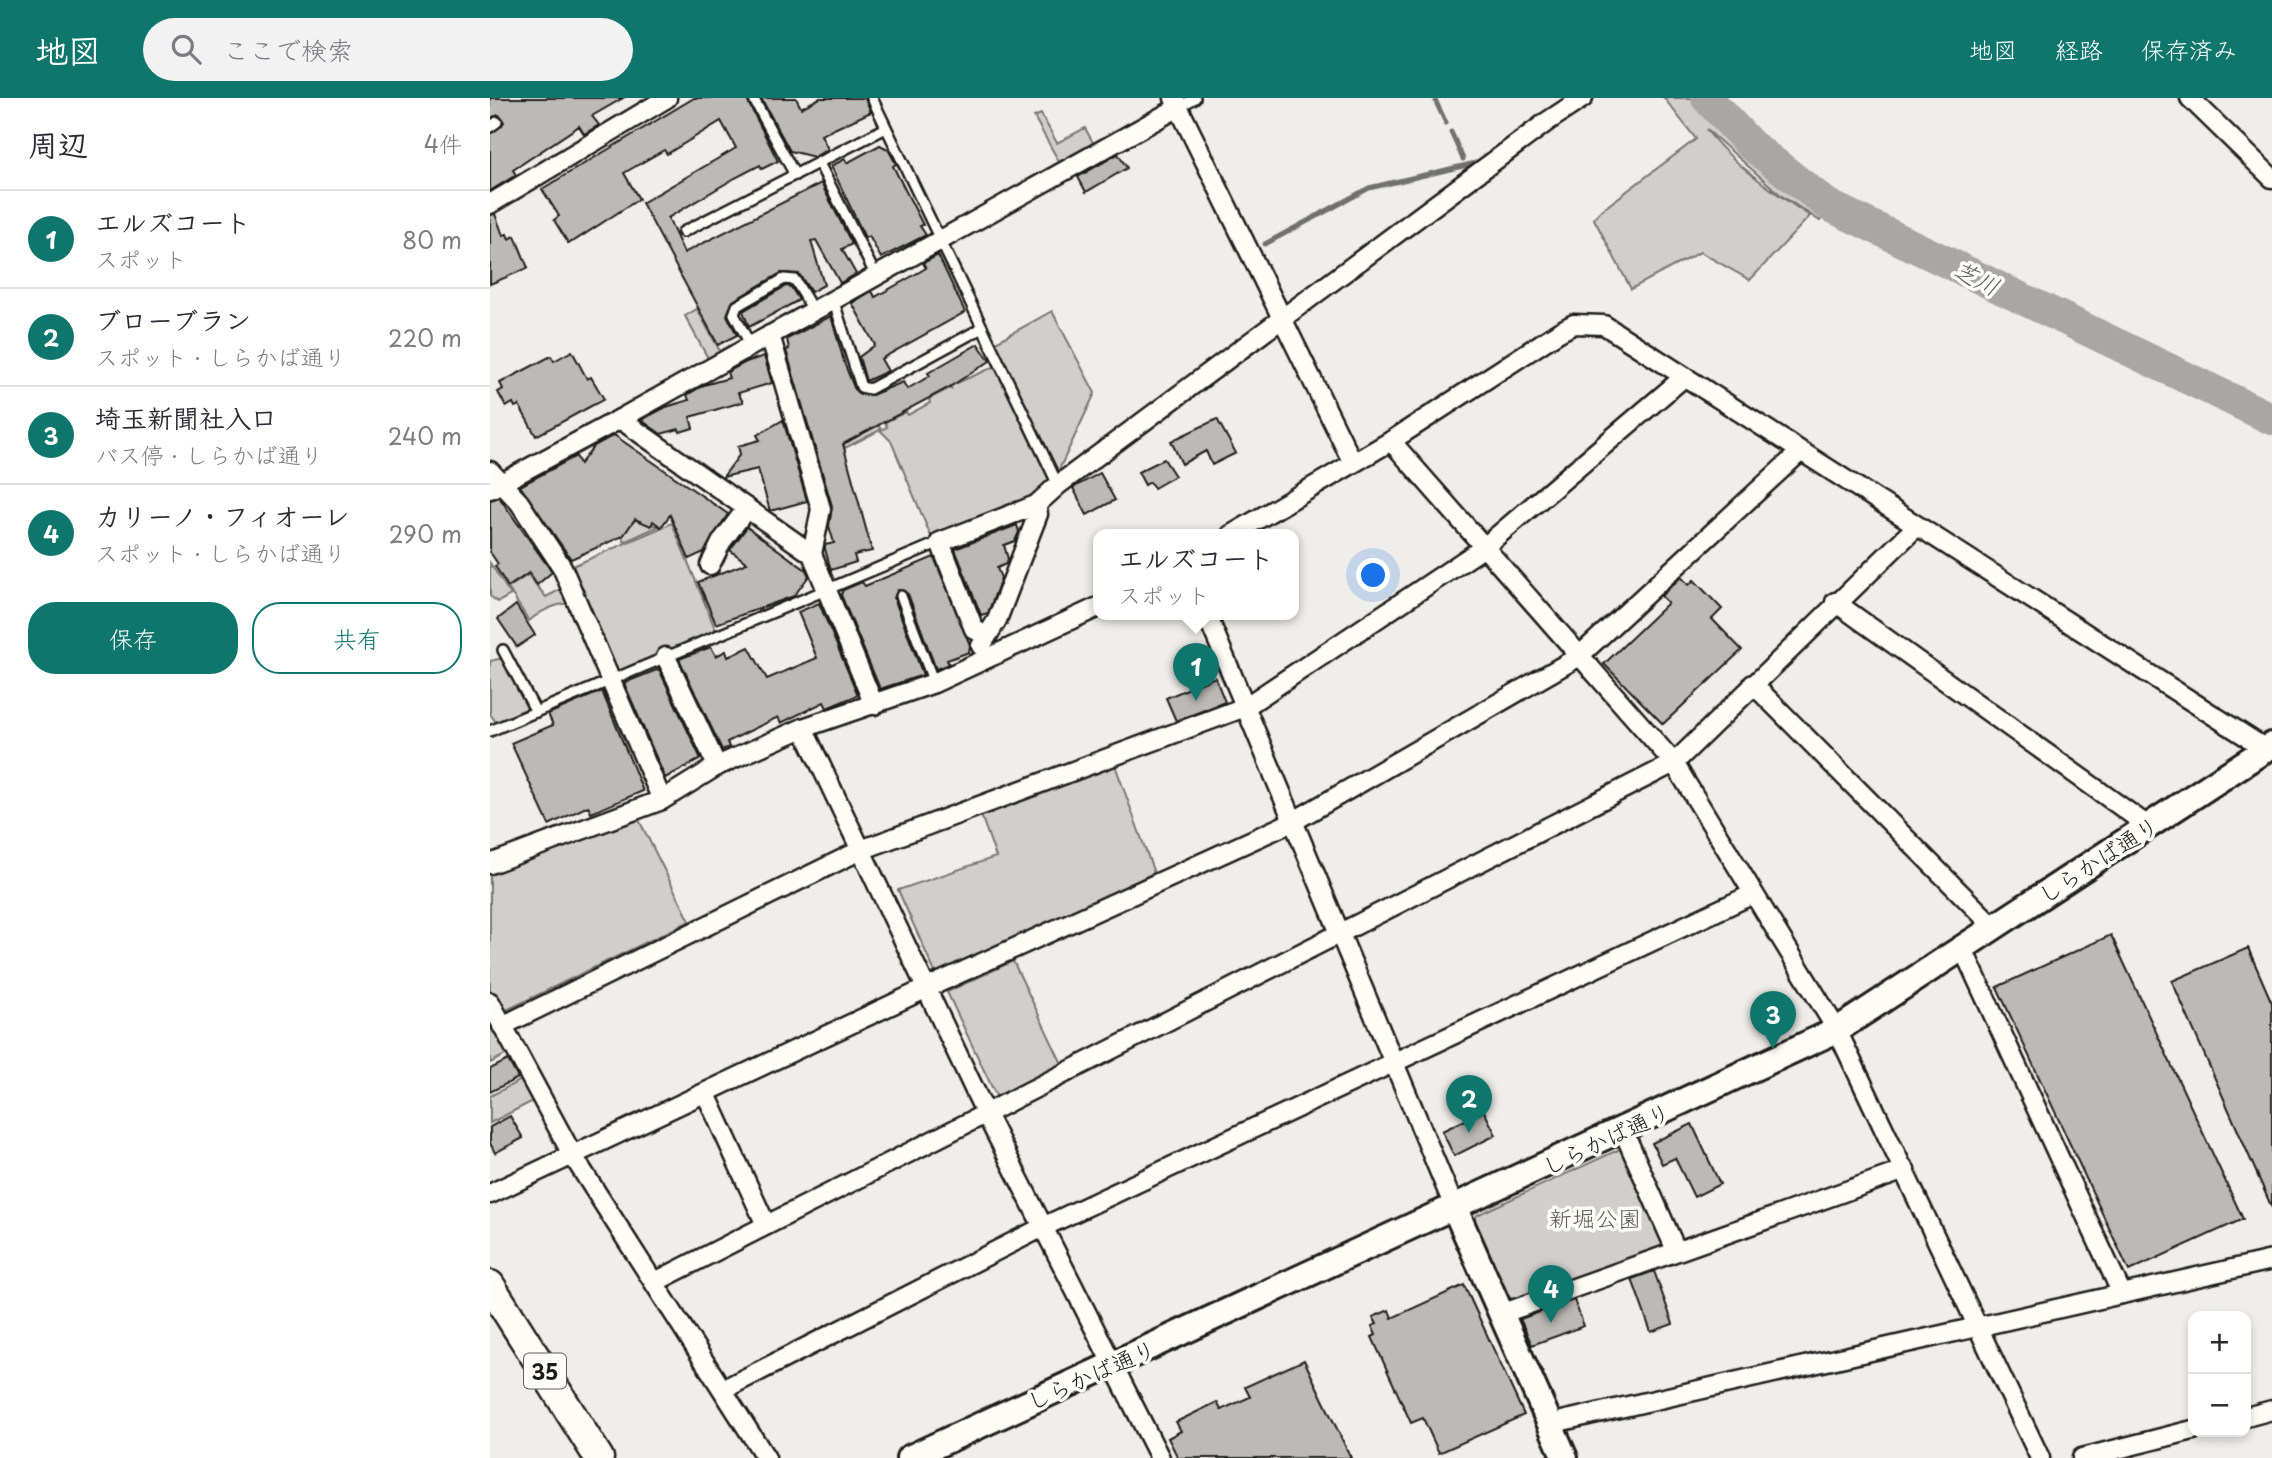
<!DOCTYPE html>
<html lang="ja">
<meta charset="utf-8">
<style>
body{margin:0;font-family:"Playpen Sans","Klee One",sans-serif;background:#f2f2f3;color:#2b2b33}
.controls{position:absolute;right:21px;bottom:21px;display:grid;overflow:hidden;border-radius:14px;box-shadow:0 4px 10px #0003}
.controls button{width:63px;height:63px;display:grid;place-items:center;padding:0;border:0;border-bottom:2px solid #e1e1e2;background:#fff;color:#2b2b33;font:35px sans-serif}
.you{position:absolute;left:884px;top:478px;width:24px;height:24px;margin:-18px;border:5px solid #fff;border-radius:50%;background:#1a73e8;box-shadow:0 0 0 10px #1a73e833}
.badge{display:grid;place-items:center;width:46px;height:46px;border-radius:50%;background:#0f766e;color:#fff;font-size:23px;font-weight:700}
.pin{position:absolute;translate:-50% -58px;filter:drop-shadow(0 2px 4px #0008)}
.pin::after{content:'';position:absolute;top:37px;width:24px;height:21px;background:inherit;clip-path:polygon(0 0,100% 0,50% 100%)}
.popup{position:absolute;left:603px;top:431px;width:206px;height:91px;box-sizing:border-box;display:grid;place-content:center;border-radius:14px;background:#fff;filter:drop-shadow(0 2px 5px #0005);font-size:23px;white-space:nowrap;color:#7c7c81}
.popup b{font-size:26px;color:#2b2b33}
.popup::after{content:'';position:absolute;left:50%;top:100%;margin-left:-14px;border:14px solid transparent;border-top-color:#fff}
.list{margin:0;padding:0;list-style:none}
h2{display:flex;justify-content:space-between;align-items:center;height:91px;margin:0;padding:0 28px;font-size:30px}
h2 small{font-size:23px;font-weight:400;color:#7c7c81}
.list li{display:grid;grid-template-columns:46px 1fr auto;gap:21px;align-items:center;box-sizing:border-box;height:98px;padding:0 28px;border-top:2px solid #e1e1e2}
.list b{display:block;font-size:26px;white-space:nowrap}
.list p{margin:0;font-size:23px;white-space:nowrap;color:#7c7c81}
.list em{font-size:23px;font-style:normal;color:#7c7c81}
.actions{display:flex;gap:14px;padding:21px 28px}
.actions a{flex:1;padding:16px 0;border:2px solid #0f766e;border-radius:28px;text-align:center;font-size:24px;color:#0f766e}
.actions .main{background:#0f766e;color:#fff}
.icon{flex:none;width:38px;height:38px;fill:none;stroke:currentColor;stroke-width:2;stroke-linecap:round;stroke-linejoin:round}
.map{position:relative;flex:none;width:1782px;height:1360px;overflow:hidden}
header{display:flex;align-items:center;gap:42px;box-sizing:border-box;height:98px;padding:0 35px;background:#0f766e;color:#fff}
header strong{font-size:33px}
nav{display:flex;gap:38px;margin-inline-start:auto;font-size:24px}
.search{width:490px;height:63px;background:#f2f2f3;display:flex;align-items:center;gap:18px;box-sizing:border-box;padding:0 24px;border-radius:38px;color:#7c7c81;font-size:26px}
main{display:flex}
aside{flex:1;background:#fff}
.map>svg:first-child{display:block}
</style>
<header>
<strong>地図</strong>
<div class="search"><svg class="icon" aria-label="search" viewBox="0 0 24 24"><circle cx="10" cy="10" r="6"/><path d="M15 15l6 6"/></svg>ここで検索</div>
<nav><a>地図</a><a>経路</a><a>保存済み</a></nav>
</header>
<main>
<aside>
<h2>周辺<small>4件</small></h2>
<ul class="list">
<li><span class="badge">1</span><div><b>エルズコート</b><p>スポット</p></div><em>80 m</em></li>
<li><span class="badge">2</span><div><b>ブローブラン</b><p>スポット · しらかば通り</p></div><em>220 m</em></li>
<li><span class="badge">3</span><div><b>埼玉新聞社入口</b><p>バス停 · しらかば通り</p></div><em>240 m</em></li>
<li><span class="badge">4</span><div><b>カリーノ・フィオーレ</b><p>スポット · しらかば通り</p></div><em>290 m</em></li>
</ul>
<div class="actions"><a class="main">保存</a><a>共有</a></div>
</aside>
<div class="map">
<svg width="1782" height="1360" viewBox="0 0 1782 1360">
<rect width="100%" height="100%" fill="#f0eeea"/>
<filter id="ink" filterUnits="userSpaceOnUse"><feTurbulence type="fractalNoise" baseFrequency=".0143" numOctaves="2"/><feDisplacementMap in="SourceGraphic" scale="14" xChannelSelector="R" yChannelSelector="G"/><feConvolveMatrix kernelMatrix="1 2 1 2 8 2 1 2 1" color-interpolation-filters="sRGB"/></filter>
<g filter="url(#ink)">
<g fill="#d0cfcc" stroke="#767674" stroke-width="2">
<path d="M1174 0H1209C1246 42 1287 81 1336 110L1330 123 1292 98 1216 31C1240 64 1285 95 1320 118L1260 182 1210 154 1141 191 1104 121 1108 115 1206 41Z"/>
<path d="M551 16 567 45 595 30 606 50 572 69 544 19Z"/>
<path d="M207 211 232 257 220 264 195 218Z"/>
<path d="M562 213 605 295 567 376 504 245Z"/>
<path d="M506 268 562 383 559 389 522 408 442 441 401 343 390 332 355 350 350 332 358 344 387 324 391 332 397 329 395 324 416 314 418 317 440 305 439 301 460 290 462 292 460 288Z"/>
<path d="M126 415 142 426 145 422 169 428 134 444 124 417Z"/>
<path d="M182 425 227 535 126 576 78 470Z"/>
<path d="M0 465 21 497 8 504 0 498Z"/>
<path d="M38 477 56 499 75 489 85 505C67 505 53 511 39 523L18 490Z"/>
<path d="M13 560 39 606 38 610 6 624 0 616V563Z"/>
<path d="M625 667 664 775 447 879 408 792 506 759 491 717Z"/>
<path d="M149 722 200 823 0 920 19 955 0 965V774Z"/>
<path d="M523 863 574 970 508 1002 457 894Z"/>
<path d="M31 982 43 1003 0 1025V998Z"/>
<path d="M1130 1051 1137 1053 1177 1141 1174 1150 1024 1201 1017 1199 984 1123 987 1117Z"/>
</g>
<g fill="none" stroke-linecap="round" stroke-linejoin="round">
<g stroke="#706f6d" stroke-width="5">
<path d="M946 4 956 25"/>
<path d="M961 34 973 61"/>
<path d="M775 146 879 90 990 64"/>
</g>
<path stroke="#a8a7a3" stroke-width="32" d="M1217 0 1260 46 1338 107 1782 321"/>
</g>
<g fill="#bbbab6" stroke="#1c1c1c" stroke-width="2">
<path d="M0 0H133L102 18 109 27 94 36 89 28 23 72 26 77 0 93V36L14 24 9 17 0 20Z"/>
<path d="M204 0H256L288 63 272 71 270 67 245 80 178 120 194 155 331 85 362 146 352 151 366 176 350 185 326 142 321 143 334 187 321 194 309 176 291 175 243 203 237 217 247 237 228 247 152 105 246 50 231 23 177 56 174 52 134 75 149 101 84 143 78 145 64 122 69 118 52 91Z"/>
<path d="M271 0H306L311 10 330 0H375L381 14 331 37 338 51 324 59 300 53Z"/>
<path d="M390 47 398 51 406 66 403 68 433 127 430 128 436 137 391 160 379 138 375 140 341 68 355 61 357 65Z"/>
<path d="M628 56 637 70 596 94 588 79Z"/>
<path d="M5 116 13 137 17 136 19 141 25 138 38 170 0 186V117Z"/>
<path d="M448 157 475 214 391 261 398 273 376 283 369 259 385 247 362 205 382 193 385 199 419 180 436 170 433 165Z"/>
<path d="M296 188 301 189 309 202 259 229 253 213Z"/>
<path d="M341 218 355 267 365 292 369 296 382 297 413 284 417 291 440 278 438 275 488 246 500 263 458 290 353 346 382 453 364 457 366 464 341 472 335 451V447L344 445 339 428 342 408 296 252 299 251 297 241Z"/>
<path d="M82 253 97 281 101 279 114 301 46 338 29 307 25 309 23 305 16 309 8 294 13 291 10 285 61 258 64 263Z"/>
<path d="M274 258 282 285 248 295 253 304 200 319 203 330 190 334 189 331 171 336 154 324 153 321 176 309 199 302 197 297 214 287 239 280 237 274 256 264Z"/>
<path d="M727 321 746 355 722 367 716 353 692 366 681 343Z"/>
<path d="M293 322 317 403 280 413 268 371 233 379 250 356 248 348 270 342 267 337Z"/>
<path d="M124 337 238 416 214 454 199 461 180 417 171 429 163 423 161 428 145 421 133 438 81 461 30 388 86 358 90 366 104 348Z"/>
<path d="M674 361 685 378 664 390 660 384 655 387 648 374Z"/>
<path d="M610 375 625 402 597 417 583 390Z"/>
<path d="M9 399 62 474 47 487 39 475 18 489 5 468 8 466 0 454V402Z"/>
<path d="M527 427 529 434 525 443 514 447 518 461 516 466 507 470 511 480 498 515 491 517 465 451Z"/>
<path d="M257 429 316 472 319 478 304 498 226 526 208 484 257 465 240 452Z"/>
<path d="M444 459 480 547 479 554 457 562 459 566 446 571 418 496 408 492 404 500 433 577 390 591 351 497 353 492 372 484 375 488Z"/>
<path d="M1191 479 1199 487 1204 482 1232 511 1222 521 1252 552 1173 626 1114 566 1178 505 1171 498Z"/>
<path d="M329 505 368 597 337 610 334 604 291 625 288 619 237 644 239 649 232 652 189 561 221 549 226 558 236 553 238 559 259 549 277 581 327 560 308 514Z"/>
<path d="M26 507 45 537 27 549 8 521Z"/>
<path d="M169 571 211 661 175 680 134 585Z"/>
<path d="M725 579 735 604 686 623 676 600Z"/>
<path d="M112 593 153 693 101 715 98 708 59 727 21 645 63 627 58 616Z"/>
<path d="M1621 837 1753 1121 1639 1173 1507 889Z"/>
<path d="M1758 850 1782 905V1110L1682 883Z"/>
<path d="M18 962 28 980 0 994V971Z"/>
<path d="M994 1013 1006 1037 964 1058 952 1033Z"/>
<path d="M20 1018 33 1040 5 1055 0 1045V1029Z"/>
<path d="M1202 1026 1230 1086 1204 1099 1185 1060 1172 1066 1162 1045Z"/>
<path d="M1164 1173 1183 1226 1161 1234 1142 1181Z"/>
<path d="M974 1187 1034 1317 949 1355 933 1320 921 1325 882 1239 886 1237 882 1228 887 1226 883 1219 899 1212 902 1220Z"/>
<path d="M1084 1202 1094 1228 1042 1247 1030 1221Z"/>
<path d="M814 1262 861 1360H688L678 1340 691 1333 686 1324 727 1304 731 1312 760 1299 755 1289Z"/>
</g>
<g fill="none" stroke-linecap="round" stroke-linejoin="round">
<g stroke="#1c1c1c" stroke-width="14">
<g id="lane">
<path d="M263 0 305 77"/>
<path d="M382 0 568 387"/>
<path d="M689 9 705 0"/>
<path d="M0 29 7 24"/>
<path d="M329 65 386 178"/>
<path d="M193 134 396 30"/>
<path d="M343 201 371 289 380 291 492 230"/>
<path d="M261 248 244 216 247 208 294 181 305 182 323 212"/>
<path d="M411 498 444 585"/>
<path d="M13 552 46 614"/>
<path d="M0 633 450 444"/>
</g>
</g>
<g stroke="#1c1c1c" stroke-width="23">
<g id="street">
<path d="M684 0 863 365"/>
<path d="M1700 0 1782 80"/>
<path d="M0 106 177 0"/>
<path d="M280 237 331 411 322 456"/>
<path d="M130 321 322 456 384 607"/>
<path d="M901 343 1184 665 1347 932 1550 1360"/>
<path d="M0 373 29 404 72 469 172 702"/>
<path d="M0 391 130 321 689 9"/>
<path d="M741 437 901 343 1069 234 1084 226 1114 227 1776 651"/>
<path d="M220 467 232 443 257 410"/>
<path d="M1345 504 1658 728"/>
<path d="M717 517 965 1111"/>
<path d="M496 538 484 531 450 444 546 407 568 387 1058 23 1093 0"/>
<path d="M491 548 507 522 548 416 546 407"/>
<path d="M176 559 227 668"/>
<path d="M1263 586 1503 828"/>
<path d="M313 630 495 1014 670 1360"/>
<path d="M0 766 172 702 227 668 313 630 444 585 608 509"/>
<path d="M1472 849 1632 1196"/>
<path d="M0 904 83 1058 276 1360"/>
<path d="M12 928 371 752 755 609 993 450 1193 280"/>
<path d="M216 996 276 1127"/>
<path d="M1133 1032 1186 1152"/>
<path d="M0 1096 437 890 804 723 1088 559 1310 354"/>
<path d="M165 1184 1184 665 1426 429"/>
<path d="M1011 1216 1415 1072"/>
<path d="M234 1291 555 1128 1263 796"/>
<path d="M1756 1319 1782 1312"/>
<path d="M1059 1326 1782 1162"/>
<path d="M1592 1360 1703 1332"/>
</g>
</g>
<g stroke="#1c1c1c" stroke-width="30">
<g id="secondary">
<path d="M965 1111 1075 1360"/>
<path d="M419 1360 1347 932 1782 647"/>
</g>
</g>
<g stroke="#1c1c1c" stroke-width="33">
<path id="primary" d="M0 1187 109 1360"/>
</g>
<use href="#lane" stroke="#fdfcf7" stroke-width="9"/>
<use href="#street" stroke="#fdfcf7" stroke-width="18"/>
<use href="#secondary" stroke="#fdfcf7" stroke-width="24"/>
<use href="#primary" stroke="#fdfcf7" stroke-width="28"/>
</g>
</g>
<g text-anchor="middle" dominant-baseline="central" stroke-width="7" stroke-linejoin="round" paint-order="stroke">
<rect fill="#fdfcf7" stroke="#605f5e" stroke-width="2" x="34" y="1255.5" width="42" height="35" rx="5"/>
<g font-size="21" font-weight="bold" fill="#1c1c1c">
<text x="55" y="1273">35</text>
</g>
<g font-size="23" fill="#1c1c1c" stroke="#fdfcf7">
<text transform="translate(1608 761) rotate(-33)">しらかば通り</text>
<text transform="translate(1116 1040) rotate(-25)">しらかば通り</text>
<text transform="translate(601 1276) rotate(-24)">しらかば通り</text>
</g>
<g font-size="23" fill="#5b5b5a" stroke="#fdfcf7">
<text x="1105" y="1119">新堀公園</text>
</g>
<g font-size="24" font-style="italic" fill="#5b5b59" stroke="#fdfcf7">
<text transform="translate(1487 179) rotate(26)">芝川</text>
</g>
</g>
</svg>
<div class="controls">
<button>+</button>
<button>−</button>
</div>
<div class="you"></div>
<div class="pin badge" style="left:706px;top:603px">1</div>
<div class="popup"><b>エルズコート</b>スポット</div>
<div class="pin badge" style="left:979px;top:1035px">2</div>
<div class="pin badge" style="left:1283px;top:951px">3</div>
<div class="pin badge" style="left:1061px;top:1225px">4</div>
</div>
</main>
